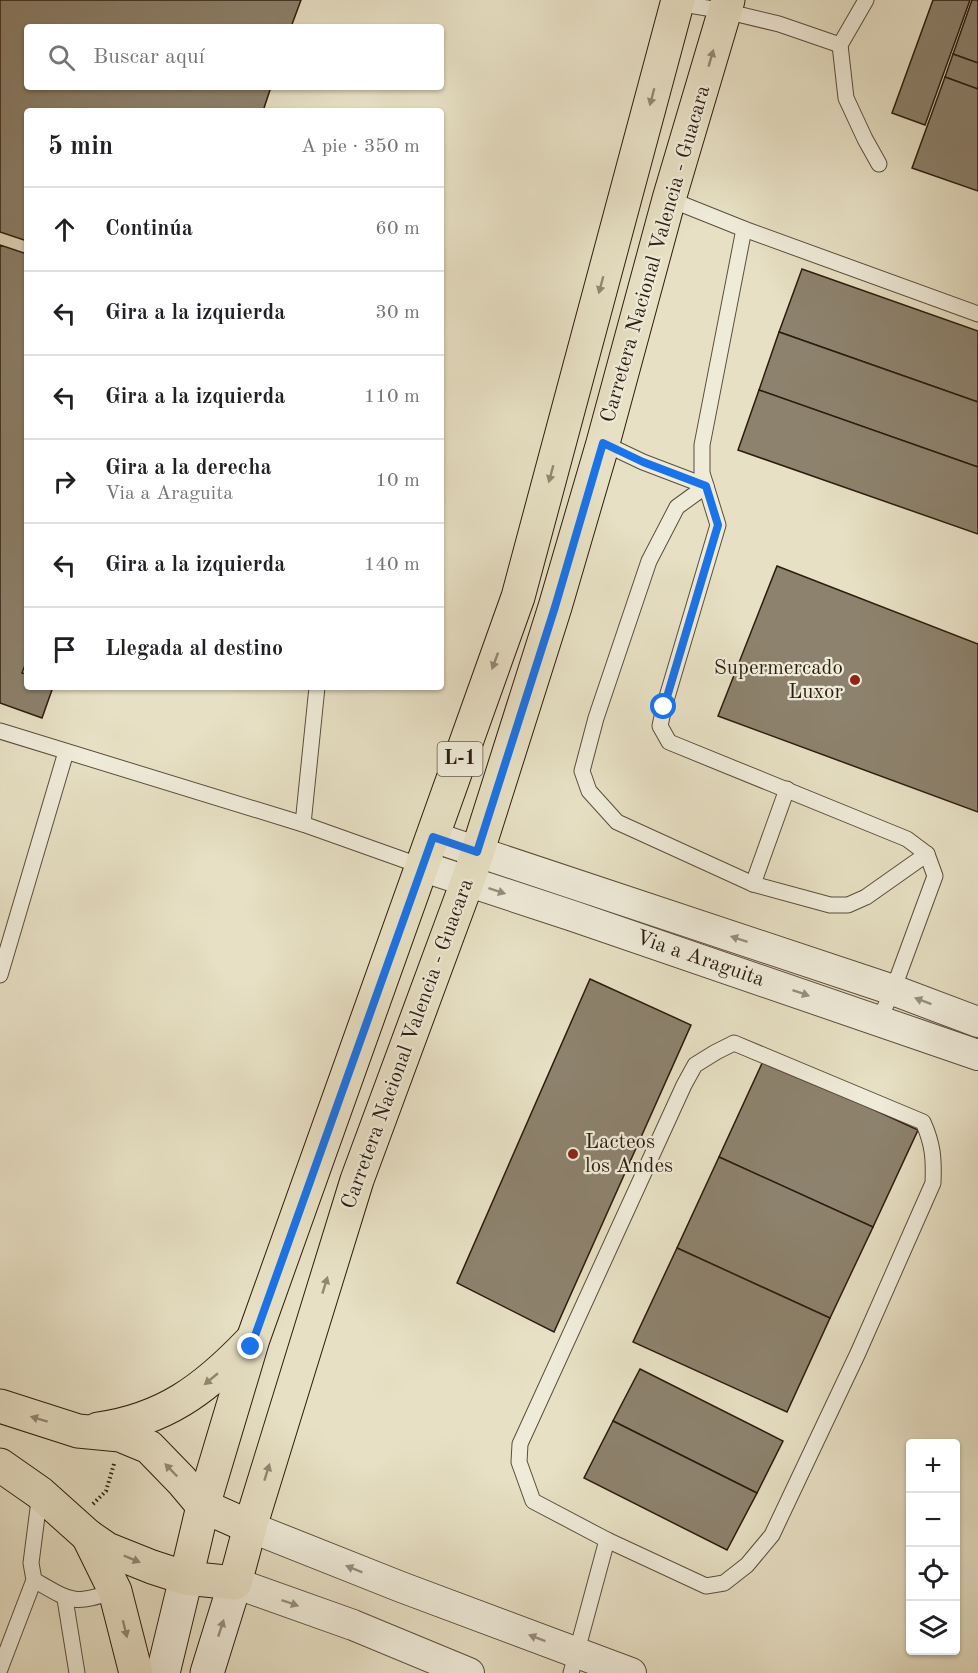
<!DOCTYPE html>
<html lang="es">
<meta charset="utf-8">
<style>
body{margin:0;font-family:"Old Standard TT",serif;background:#f2f2f2;color:#202124}
.controls{position:absolute;right:18px;bottom:18px;display:grid;overflow:hidden;border-radius:6px;box-shadow:0 2px 4px #0004}
.controls button{width:54px;height:54px;display:grid;place-items:center;padding:0;border:0;border-bottom:2px solid #e0e0e0;background:#fff;color:#202124;font:30px sans-serif}
.stop{position:absolute;width:18px;height:18px;margin:-14px;border:4px solid #1a73e8;border-radius:50%;background:#fff}
.stop.end{background:#1a73e8;border-color:#fff;box-shadow:0 2px 6px #0008}
.list{margin:0;padding:0;list-style:none}
h2{display:flex;justify-content:space-between;align-items:center;height:78px;margin:0;padding:0 24px;font-size:26px}
h2 small{font-size:20px;font-weight:400;color:#757577}
.list li{display:grid;grid-template-columns:39px 1fr auto;gap:18px;align-items:center;box-sizing:border-box;height:84px;padding:0 24px;border-top:2px solid #e0e0e0}
.list b{display:block;font-size:22px;white-space:nowrap}
.list p{margin:0;font-size:20px;white-space:nowrap;color:#757577}
.list em{font-size:20px;font-style:normal;color:#757577}
.icon{flex:none;width:33px;height:33px;fill:none;stroke:currentColor;stroke-width:2;stroke-linecap:round;stroke-linejoin:round}
.map{position:relative;flex:none;width:978px;height:1673px;overflow:hidden}
.search{position:absolute;background:#fff;box-shadow:0 2px 4px #0004;left:24px;top:24px;width:420px;height:66px;display:flex;align-items:center;gap:15px;box-sizing:border-box;padding:0 21px;border-radius:6px;color:#757577;font-size:22px}
.panel{position:absolute;background:#fff;box-shadow:0 2px 4px #0004;left:24px;top:108px;width:420px;height:582px;border-radius:6px}
.map>svg:first-child{display:block}
</style>
<div class="map">
<svg width="978" height="1673" viewBox="0 0 978 1673">
<rect width="100%" height="100%" fill="#e7e0c4"/>
<filter id="stains"><feTurbulence type="fractalNoise" baseFrequency=".00333" numOctaves="4"/><feColorMatrix values="0 0 0 0 .2 0 0 0 0 .09 0 0 0 0 .02 0 0 0 .5 -.17"/></filter>
<radialGradient id="worn" r=".72"><stop offset=".6" stop-color="#630" stop-opacity="0"/><stop offset="1" stop-color="#630" stop-opacity=".3"/></radialGradient>
<g fill="#8d826d" stroke="#2c1c0f" stroke-width="1.5">
<path d="M0 0H301L291 27H27V87H271L263 111H27V241L0 232Z"/>
<path d="M933 0H970L925 125 892 113Z"/>
<path d="M972 0H978V63L953 54Z"/>
<path d="M953 54 978 63V89L945 77Z"/>
<path d="M945 77 978 89V191L912 168Z"/>
<path d="M0 245 27 254V660L22 673 27 674V687H53L42 718 0 703Z"/>
<path d="M802 269 978 331V402L779 332Z"/>
<path d="M779 332 978 402V467L759 390Z"/>
<path d="M759 390 978 467V534L738 450Z"/>
<path d="M777 566 978 644V812L718 716Z"/>
<path d="M590 979 691 1025 554 1332 457 1283Z"/>
<path d="M764 1059 918 1130 873 1227 719 1157Z"/>
<path d="M719 1157 873 1227 830 1318 677 1248Z"/>
<path d="M677 1248 830 1318 787 1412 633 1342Z"/>
<path d="M640 1369 783 1441 757 1493 613 1421Z"/>
<path d="M613 1421 757 1493 727 1550 584 1478Z"/>
</g>
<g fill="none" stroke-linecap="round" stroke-linejoin="round">
<g stroke="#5b4d3c" stroke-width="17">
<g id="service">
<path d="M677 3 725 11 779 24 840 45 866 0"/>
<path d="M840 45 846 98 865 139 879 164"/>
<path d="M669 199 744 229 978 314"/>
<path d="M744 229 702 445V473L718 525 664 707 660 726 669 742 907 839 927 854 935 876 893 990 879 1020"/>
<path d="M603 443 643 462 706 486"/>
<path d="M706 486 677 507 649 561 596 718 582 771 589 791 617 822 753 884 830 905H848L866 897 927 854"/>
<path d="M0 731 303 824 421 866"/>
<path d="M303 824 317 687"/>
<path d="M753 884 787 789"/>
<path d="M0 975 66 752"/>
<path d="M734 1043 923 1122C933 1144 934 1159 933 1183L858 1353 772 1535 747 1565 724 1583 706 1586 607 1540 533 1501 519 1462 520 1444 684 1085 695 1065 716 1052Z"/>
<path d="M40 1493 31 1563 34 1580C72 1602 73 1605 115 1591"/>
<path d="M65 1599 77 1673"/>
<path d="M0 1669 34 1580"/>
<path d="M571 1673 607 1540"/>
</g>
</g>
<g stroke="#5b4d3c" stroke-width="32">
<g id="minor">
<path d="M433 837 893 990 978 1022"/>
<path d="M421 866 573 916 978 1055"/>
<path d="M250 1527 401 1587 631 1673"/>
<path d="M235 1583 353 1625 469 1673"/>
</g>
</g>
<g stroke="#2c1c0f" stroke-width="35">
<g id="secondary">
<path d="M163 1673 186 1578"/>
<path d="M207 1673 235 1583"/>
</g>
</g>
<g stroke="#2c1c0f" stroke-width="35">
<g id="primary">
<path d="M0 1406 78 1431 120 1435 149 1447 182 1481 203 1506 250 1527"/>
<path d="M98 1429C164 1420 205 1389 250 1342"/>
<path d="M0 1465 40 1493 88 1536 107 1549 152 1567 186 1578 235 1583 250 1527 357 1180 472 869 555 607 603 443 669 199 728 0"/>
<path d="M88 1536 115 1591 136 1673"/>
<path d="M186 1578 203 1506 253 1339 518 597 678 0"/>
</g>
</g>
<path stroke="#2c1c0f" stroke-width="4" stroke-dasharray="1.5 3" stroke-linecap="butt" d="M93 1504 106 1491 114 1464"/>
<use href="#service" stroke="#efebd9" stroke-width="15"/>
<use href="#minor" stroke="#efebd9" stroke-width="30"/>
<use href="#secondary" stroke="#efebd9" stroke-width="33"/>
<use href="#primary" stroke="#e7e0c4" stroke-width="33"/>
</g>
<defs><path id="oneway-solid" d="M-6-.8H1V-3.2L6.5 0L1 3.2V.8H-6Z" transform="scale(1.5)"/></defs>
<g fill="#938873">
<use href="#oneway-solid" transform="translate(711 58) rotate(-74)"/>
<use href="#oneway-solid" transform="translate(652 97) rotate(105)"/>
<use href="#oneway-solid" transform="translate(601 285) rotate(105)"/>
<use href="#oneway-solid" transform="translate(551 474) rotate(105)"/>
<use href="#oneway-solid" transform="translate(495 661) rotate(110)"/>
<use href="#oneway-solid" transform="translate(325 1285) rotate(-73)"/>
<use href="#oneway-solid" transform="translate(211 1379) rotate(140)"/>
<use href="#oneway-solid" transform="translate(39 1419) rotate(-163)"/>
<use href="#oneway-solid" transform="translate(171 1470) rotate(-134)"/>
<use href="#oneway-solid" transform="translate(267 1472) rotate(-73)"/>
<use href="#oneway-solid" transform="translate(132 1559) rotate(23)"/>
<use href="#oneway-solid" transform="translate(125 1629) rotate(76)"/>
</g>
<g fill="#978e7e">
<use href="#oneway-solid" transform="translate(497 891) rotate(18)"/>
<use href="#oneway-solid" transform="translate(739 939) rotate(-162)"/>
<use href="#oneway-solid" transform="translate(801 993) rotate(19)"/>
<use href="#oneway-solid" transform="translate(923 1001) rotate(-159)"/>
<use href="#oneway-solid" transform="translate(354 1569) rotate(-158)"/>
<use href="#oneway-solid" transform="translate(290 1603) rotate(19)"/>
<use href="#oneway-solid" transform="translate(221 1628) rotate(-72)"/>
<use href="#oneway-solid" transform="translate(537 1638) rotate(-159)"/>
</g>
<g fill="none" stroke-linecap="round" stroke-linejoin="round">
<path stroke="#1a73e8" stroke-width="8" d="M251 1347 433 837 477 852 555 607 603 443 643 462 706 486 718 525 664 707"/>
</g>
<g fill="#8f2418" stroke="#efebd9" stroke-width="2">
<circle cx="855" cy="680" r="6"/>
<circle cx="573" cy="1154" r="6"/>
</g>
<g text-anchor="middle" dominant-baseline="central" stroke-width="4.5" stroke-linejoin="round" paint-order="stroke">
<rect fill="#efebd9" stroke="#665a4c" stroke-width="1.5" x="437.5" y="742" width="45" height="34" rx="4.5"/>
<g font-size="20" font-weight="bold" fill="#2c1c0f">
<text x="460" y="759">L-1</text>
</g>
<g font-size="21" fill="#2c1c0f" stroke="#efebd9">
<text transform="translate(656 254) rotate(-74)">Carretera Nacional Valencia - Guacara</text>
<text transform="translate(700 959) rotate(19)">Via a Araguita</text>
<text transform="translate(408 1044) rotate(-70)">Carretera Nacional Valencia - Guacara</text>
</g>
<g font-size="21" fill="#2c1c0f" stroke="#efebd9" text-anchor="end">
<text x="843" y="668">Supermercado<tspan x="843" dy="24">Luxor</tspan></text>
<text x="585" y="1142" text-anchor="start">Lacteos<tspan x="585" dy="24">los Andes</tspan></text>
</g>
</g>
<rect width="100%" height="100%" filter="url(#stains)"/>
<rect width="100%" height="100%" fill="url(#worn)"/>
</svg>
<div class="controls">
<button>+</button>
<button>−</button>
<button><svg class="icon" aria-label="locate" viewBox="0 0 24 24"><circle cx="12" cy="12" r="6"/><path d="M12 2v4M12 18v4M2 12h4M18 12h4"/></svg></button>
<button><svg class="icon" aria-label="layers" viewBox="0 0 24 24"><path d="M12 4l9 5-9 5-9-5zM3 14l9 5 9-5"/></svg></button>
</div>
<div class="stop" style="left:664px;top:707px"></div>
<div class="stop end" style="left:251px;top:1347px"></div>
<div class="search"><svg class="icon" aria-label="search" viewBox="0 0 24 24"><circle cx="10" cy="10" r="6"/><path d="M15 15l6 6"/></svg>Buscar aquí</div>
<section class="panel">
<h2>5 min<small>A pie · 350 m</small></h2>
<ul class="list">
<li><svg class="icon" aria-label="ahead" viewBox="0 0 24 24"><path d="M12 20V5M6 11l6-6 6 6"/></svg><div><b>Continúa</b></div><em>60 m</em></li>
<li><svg class="icon" aria-label="left" viewBox="0 0 24 24"><path d="M17 20v-9H6M10 6l-5 5 5 5"/></svg><div><b>Gira a la izquierda</b></div><em>30 m</em></li>
<li><svg class="icon" aria-label="left" viewBox="0 0 24 24"><path d="M17 20v-9H6M10 6l-5 5 5 5"/></svg><div><b>Gira a la izquierda</b></div><em>110 m</em></li>
<li><svg class="icon" aria-label="right" viewBox="0 0 24 24"><path d="M7 20v-9h11M14 6l5 5-5 5"/></svg><div><b>Gira a la derecha</b><p>Via a Araguita</p></div><em>10 m</em></li>
<li><svg class="icon" aria-label="left" viewBox="0 0 24 24"><path d="M17 20v-9H6M10 6l-5 5 5 5"/></svg><div><b>Gira a la izquierda</b></div><em>140 m</em></li>
<li><svg class="icon" aria-label="arrive" viewBox="0 0 24 24"><path d="M6 21V4h12l-3 4 3 4H6"/></svg><div><b>Llegada al destino</b></div></li>
</ul>
</section>
</div>
